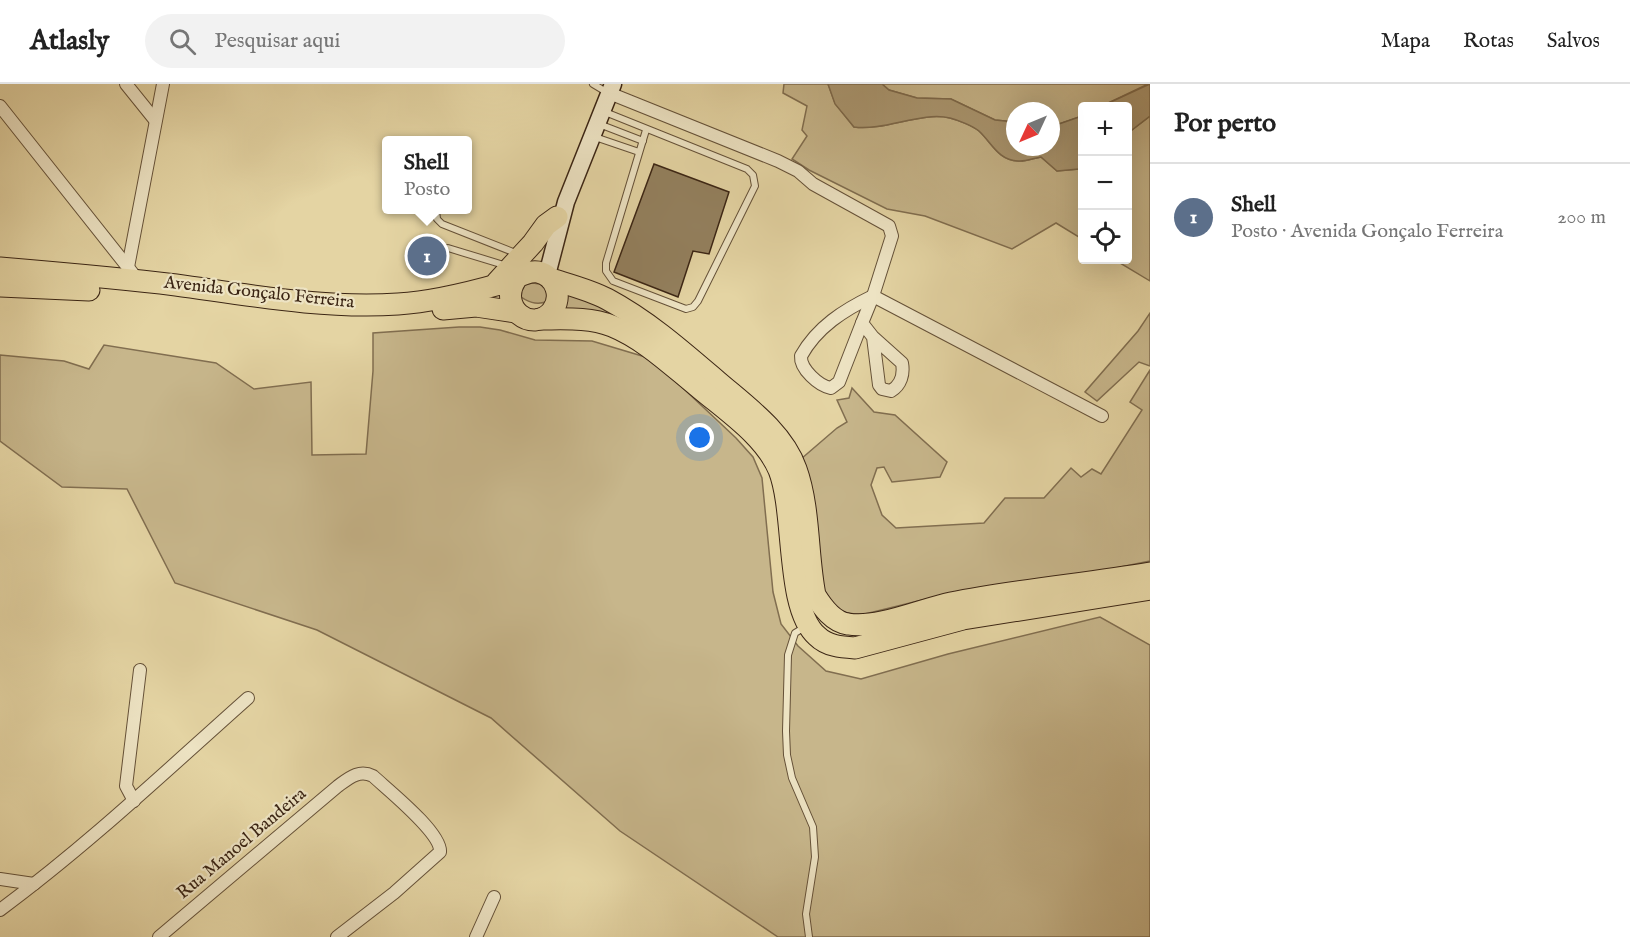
<!DOCTYPE html>
<html lang="pt">
<meta charset="utf-8">
<style>
body{margin:0;font-family:"IM FELL English",serif;background:#f2f2f2;color:#222}
.controls{position:absolute;right:18px;top:18px;display:grid;overflow:hidden;border-radius:6px;box-shadow:0 6px 24px #0002}
.controls button{width:54px;height:54px;display:grid;place-items:center;padding:0;border:0;border-bottom:2px solid #e0e0e0;background:#fff;color:#222;font:30px sans-serif}
.compass{position:absolute;left:1006px;top:18px;width:54px;height:54px;border-radius:50%;background:#fff;box-shadow:0 6px 24px #0002;rotate:226deg}
.you{position:absolute;left:700px;top:354px;width:21px;height:21px;margin:-15px;border:4px solid #fff;border-radius:50%;background:#1a73e8;box-shadow:0 0 0 9px #1a73e833}
.badge{display:grid;place-items:center;width:39px;height:39px;border-radius:50%;background:#2563eb;color:#fff;font-size:20px;font-weight:700}
.pin{position:absolute;translate:-50% -50%;border:3px solid #fff;box-shadow:0 2px 6px #0006}
.popup{position:absolute;left:382px;top:52px;width:90px;height:78px;box-sizing:border-box;display:grid;place-content:center;border-radius:6px;background:#fff;filter:drop-shadow(0 2px 4px #0005);font-size:20px;white-space:nowrap;color:#767676}
.popup b{font-size:22px;color:#222}
.popup::after{content:'';position:absolute;left:50%;top:100%;margin-left:-12px;border:12px solid transparent;border-top-color:#fff}
.list{margin:0;padding:0;list-style:none}
h2{display:flex;justify-content:space-between;align-items:center;height:78px;margin:0;padding:0 24px;font-size:26px}
h2 small{font-size:20px;font-weight:400;color:#767676}
.list li{display:grid;grid-template-columns:39px 1fr auto;gap:18px;align-items:center;box-sizing:border-box;height:108px;padding:0 24px;border-top:2px solid #e0e0e0}
.list b{display:block;font-size:22px;white-space:nowrap}
.list p{margin:0;font-size:20px;white-space:nowrap;color:#767676}
.list em{font-size:20px;font-style:normal;color:#767676}
.icon{flex:none;width:33px;height:33px;fill:none;stroke:currentColor;stroke-width:2;stroke-linecap:round;stroke-linejoin:round}
.map{position:relative;flex:none;width:1150px;height:853px;overflow:hidden}
header{display:flex;align-items:center;gap:36px;box-sizing:border-box;height:84px;padding:0 30px;background:#fff;border-bottom:2px solid #e0e0e0}
header strong{font-size:28px}
nav{display:flex;gap:33px;margin-inline-start:auto;font-size:21px}
.search{width:420px;height:54px;background:#f2f2f2;display:flex;align-items:center;gap:15px;box-sizing:border-box;padding:0 21px;border-radius:33px;color:#767676;font-size:22px}
main{display:flex}
aside{flex:1;background:#fff}
.map>svg:first-child{display:block}
</style>
<header>
<strong>Atlasly</strong>
<div class="search"><svg class="icon" aria-label="search" viewBox="0 0 24 24"><circle cx="10" cy="10" r="6"/><path d="M15 15l6 6"/></svg>Pesquisar aqui</div>
<nav><a>Mapa</a><a>Rotas</a><a>Salvos</a></nav>
</header>
<main>
<div class="map">
<svg width="1150" height="853" viewBox="0 0 1150 853">
<rect width="100%" height="100%" fill="#e4d4a3"/>
<filter id="stains"><feTurbulence type="fractalNoise" baseFrequency=".00333" numOctaves="4"/><feColorMatrix values="0 0 0 0 .2 0 0 0 0 .09 0 0 0 0 .02 0 0 0 .5 -.17"/></filter>
<radialGradient id="worn" r=".72"><stop offset=".6" stop-color="#630" stop-opacity="0"/><stop offset="1" stop-color="#630" stop-opacity=".3"/></radialGradient>
<g fill="#c7b68b" stroke="#816e50" stroke-width="1.5">
<path d="M784 0H828L835 19 854 43C885 47 922 27 950 34 958 36 973 42 979 47 992 59 998 76 1018 77 1025 78 1034 74 1041 73L1057 87 1079 85 1082 83V155L1056 139 1012 165 925 132 887 125 809 86 792 75 807 52 802 46 807 22 783 9Z"/>
<path d="M882 0H1148L1102 22H1082V32L1056 41H1051V27H1015V38L995 36 951 15 917 14 889 6Z"/>
<path d="M1150 32V197L1115 176H1128V49Z"/>
<path d="M533 199 545 201 549 217C536 222 527 218 517 210L521 201Z"/>
<path d="M565 207 604 221 646 249 558 227Z"/>
<path d="M1150 229V282L1139 278 1097 317 1085 308 1138 247Z"/>
<path d="M459 243H480L500 246 535 256 592 257 652 275 736 354 753 373 762 394 773 508 781 540 798 562 826 587 861 595 948 570 1100 533 1150 561V853H778L620 747 491 634 317 546 175 499 127 405 62 403 0 357V271L64 277 89 285 104 261 216 279 254 305 311 298 312 371 366 370 373 287V249Z"/>
<path d="M1150 286V477L1081 491 955 508 865 530C848 531 837 527 825 515L801 375 837 344 847 338 837 316 849 314 852 304 874 328 895 331 947 378 940 393 892 398 884 383 877 384 871 401 882 431 896 444 984 439 1005 414H1044L1071 384 1081 393 1092 385 1101 390 1142 326 1130 318Z"/>
</g>
<g fill="#ab9872" stroke="#7e6a4c" stroke-width="1.5">
<path d="M828 0H882L889 6 917 14 951 15 995 36 1015 38V63H1051V41H1056L1082 32V83L1079 85 1057 87 1041 73C1034 74 1025 78 1018 77 998 76 992 59 979 47 973 42 958 36 950 34 922 27 885 47 854 43L835 20Z"/>
<path d="M1150 0V32L1128 49V22H1102Z"/>
</g>
<path fill="#93805e" stroke="#3b2514" stroke-width="1.5" d="M654 80 729 108 709 170 693 167 678 213 614 188Z"/>
<g fill="none" stroke-linecap="round" stroke-linejoin="round">
<g stroke="#655138" stroke-width="8">
<g id="lane">
<path d="M593 0 608 9"/>
<path d="M605 28 747 85 753 91 755 102 698 217 693 223 686 225 613 197 606 187V179L646 46"/>
<path d="M599 40 643 57"/>
<path d="M592 52 639 68"/>
<path d="M436 126 437 135 442 140 518 170"/>
<path d="M448 164 507 182"/>
<path d="M805 543 795 549 788 571 786 647 787 671 792 694 813 743 815 773 806 830 809 853"/>
</g>
</g>
<g stroke="#655138" stroke-width="14">
<g id="street">
<path d="M126 0 155 36"/>
<path d="M609 9 778 77 798 87 813 100 889 142 892 152 873 212 862 239 873 253 902 279C904 290 901 301 891 307L882 305 879 301 873 253"/>
<path d="M0 22 138 196"/>
<path d="M128 183 163 0"/>
<path d="M873 212 1102 332"/>
<path d="M862 239 839 298 831 304C819 302 800 285 801 272 817 243 844 226 873 212"/>
<path d="M134 717 126 702 140 586"/>
<path d="M0 795 34 800"/>
<path d="M0 826C88 761 167 686 248 614"/>
<path d="M159 853 338 702C349 694 359 685 373 692 388 706 442 749 440 768L394 809 337 853"/>
<path d="M476 853 494 813"/>
</g>
</g>
<g stroke="#3b2514" stroke-width="19">
<path id="secondary" d="M547 191 566 118 613 0"/>
</g>
<g stroke="#3b2514" stroke-width="23">
<g id="highway">
<path d="M0 184C59 189 118 194 176 201 249 211 324 225 398 220 431 218 468 209 500 200 512 197 525 186 538 188 556 192 563 213 552 227 532 251 497 223 516 195"/>
<path d="M551 195C570 201 590 206 607 215 648 237 682 267 717 297 746 322 783 348 796 385 810 424 807 471 815 511 823 524 833 538 848 540 878 545 922 525 951 519 1017 506 1084 500 1150 489"/>
<path d="M497 198 533 159 546 141 557 133"/>
<path d="M0 202 89 206"/>
<path d="M443 225 476 222 516 228"/>
<path d="M540 235C564 235 589 233 612 242 644 255 671 281 697 302 725 326 764 351 779 386 796 429 785 524 817 552 827 562 841 563 855 564L963 535 1150 505"/>
</g>
</g>
<use href="#lane" stroke="#ede3c3" stroke-width="6"/>
<use href="#street" stroke="#ede3c3" stroke-width="12"/>
<use href="#secondary" stroke="#ede3c3" stroke-width="16"/>
<use href="#highway" stroke="#e4d4a3" stroke-width="21"/>
</g>
<g text-anchor="middle" dominant-baseline="central" stroke-width="4.5" stroke-linejoin="round" paint-order="stroke">
<g font-size="18" fill="#3b2514" stroke="#ede3c3">
<text transform="translate(259 209) rotate(6)">Avenida Gonçalo Ferreira</text>
<text transform="translate(242 760) rotate(-40)">Rua Manoel Bandeira</text>
</g>
</g>
<rect width="100%" height="100%" filter="url(#stains)"/>
<rect width="100%" height="100%" fill="url(#worn)"/>
</svg>
<div class="controls">
<button>+</button>
<button>−</button>
<button><svg class="icon" aria-label="locate" viewBox="0 0 24 24"><circle cx="12" cy="12" r="6"/><path d="M12 2v4M12 18v4M2 12h4M18 12h4"/></svg></button>
</div>
<svg class="compass" viewBox="-18 -18 36 36"><path d="M0-13l5 13h-10z" fill="#e53935"/><path d="M0 13l5-13h-10z" fill="#767676"/></svg>
<div class="you"></div>
<div class="pin badge" style="left:427px;top:172px;background:#5c6f8a">1</div>
<div class="popup"><b>Shell</b>Posto</div>
</div>
<aside>
<h2>Por perto<small></small></h2>
<ul class="list">
<li><span class="badge" style="background:#5c6f8a">1</span><div><b>Shell</b><p>Posto · Avenida Gonçalo Ferreira</p></div><em>200 m</em></li>
</ul>
</aside>
</main>
